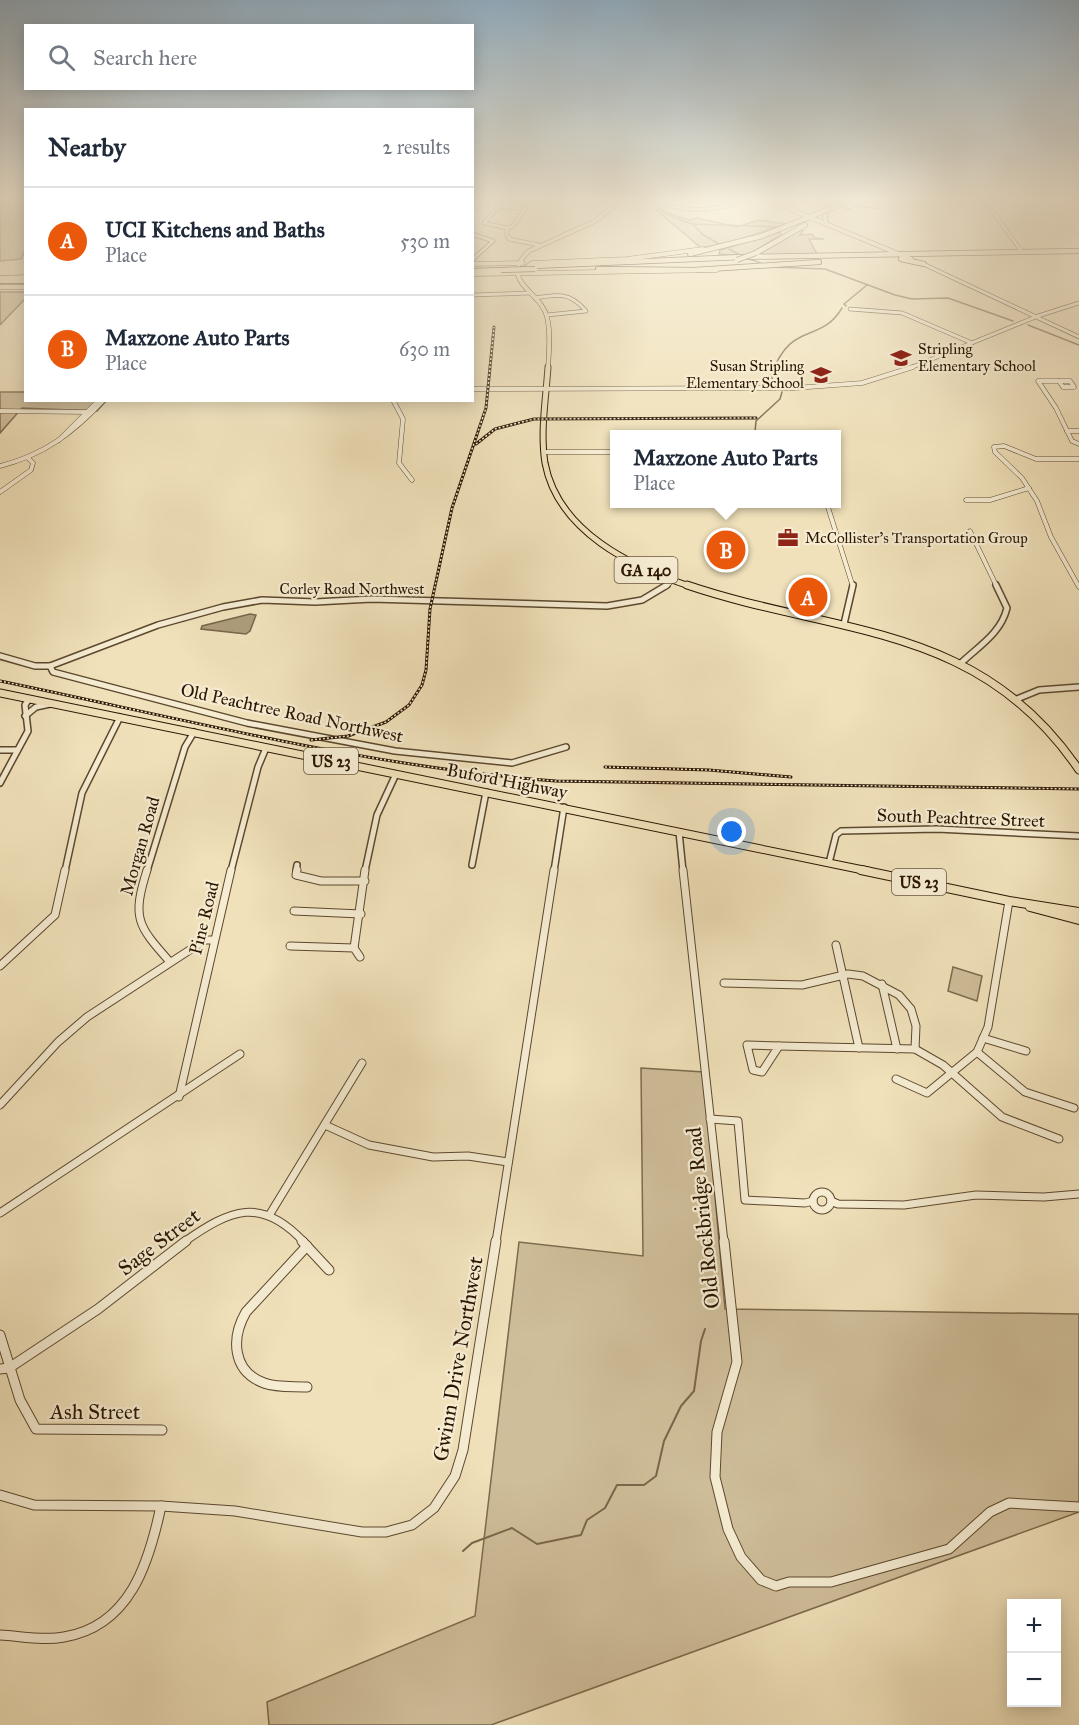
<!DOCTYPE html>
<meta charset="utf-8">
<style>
body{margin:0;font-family:"IM FELL Great Primer",serif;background:#f6f6f7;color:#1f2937}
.controls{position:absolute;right:18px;bottom:18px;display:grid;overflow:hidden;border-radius:0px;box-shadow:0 3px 15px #0003}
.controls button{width:54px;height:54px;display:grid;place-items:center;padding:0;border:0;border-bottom:2px solid #e0e1e3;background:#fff;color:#1f2937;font:30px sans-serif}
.you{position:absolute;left:732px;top:832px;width:21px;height:21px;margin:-15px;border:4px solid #fff;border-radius:50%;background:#1a73e8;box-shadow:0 0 0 9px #1a73e833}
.badge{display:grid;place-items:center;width:39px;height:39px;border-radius:50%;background:#ea580c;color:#fff;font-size:20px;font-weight:700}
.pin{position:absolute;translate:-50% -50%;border:3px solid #fff;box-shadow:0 2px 6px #0006}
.popup{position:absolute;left:610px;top:430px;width:231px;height:78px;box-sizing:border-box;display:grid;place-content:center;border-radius:0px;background:#fff;filter:drop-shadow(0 2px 4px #0005);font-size:20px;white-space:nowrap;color:#747a83}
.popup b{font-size:22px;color:#1f2937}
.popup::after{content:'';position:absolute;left:50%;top:100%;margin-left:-12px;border:12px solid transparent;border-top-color:#fff}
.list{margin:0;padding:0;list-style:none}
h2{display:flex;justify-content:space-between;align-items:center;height:78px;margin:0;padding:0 24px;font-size:26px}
h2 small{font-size:20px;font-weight:400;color:#747a83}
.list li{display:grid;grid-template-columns:39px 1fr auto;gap:18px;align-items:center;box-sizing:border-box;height:108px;padding:0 24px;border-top:2px solid #e0e1e3}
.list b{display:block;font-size:22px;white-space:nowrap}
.list p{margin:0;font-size:20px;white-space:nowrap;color:#747a83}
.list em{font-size:20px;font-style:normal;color:#747a83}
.icon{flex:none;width:33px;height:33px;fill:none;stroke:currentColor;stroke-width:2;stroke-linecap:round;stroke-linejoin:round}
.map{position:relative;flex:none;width:1079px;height:1725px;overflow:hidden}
.search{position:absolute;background:#fff;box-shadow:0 3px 15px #0003;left:24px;top:24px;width:450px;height:66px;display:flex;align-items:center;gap:15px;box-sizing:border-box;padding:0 21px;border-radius:0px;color:#747a83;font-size:22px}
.panel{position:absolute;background:#fff;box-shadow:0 3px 15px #0003;left:24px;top:108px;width:450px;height:294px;border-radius:0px}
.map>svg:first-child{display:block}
</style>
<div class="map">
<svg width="1079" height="1725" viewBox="0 0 1079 1725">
<rect width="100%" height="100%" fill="#f0e1ba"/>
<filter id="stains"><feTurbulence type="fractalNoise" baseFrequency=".00333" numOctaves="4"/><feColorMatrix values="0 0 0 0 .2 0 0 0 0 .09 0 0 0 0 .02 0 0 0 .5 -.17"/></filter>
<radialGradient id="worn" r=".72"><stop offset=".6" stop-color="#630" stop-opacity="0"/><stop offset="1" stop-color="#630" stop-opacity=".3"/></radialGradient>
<g fill="#cfbe9a" stroke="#7d6a4d" stroke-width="1.5">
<path d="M0 200H25V251L21 259 0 261Z"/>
<path d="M654 208 689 220 697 218 737 227 758 220 786 224 728 243 701 248Z"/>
<path d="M800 230 803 231 800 235 812 234 815 238 824 239H809L817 254 756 256Z"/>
<path d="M780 232 781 235 746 256 719 254 720 250Z"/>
<path d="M0 292H26L25 299 0 325Z"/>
<path d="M0 392H25L26 400 106 401 97 411 22 408 0 433Z"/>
<path d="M953 967 982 976 977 1001 948 991Z"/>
<path d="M641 1068 704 1072 725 1309 1079 1314V1512L491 1725H269L267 1702 475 1616 519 1242 643 1256Z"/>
</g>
<path fill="#ad9c7b" stroke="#79664a" stroke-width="1.5" d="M250 614 256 615 250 631 246 634 201 629 202 626Z"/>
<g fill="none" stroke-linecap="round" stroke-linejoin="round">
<g stroke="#79664a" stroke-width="1.5">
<path d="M564 200H580"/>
<path d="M649 200 673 217 692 224 777 227"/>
<path d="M693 224 702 234 719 244"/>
<path d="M729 249 740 255"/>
<path d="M749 259 761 263"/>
<path d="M771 267 825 269 895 295 912 299 948 298 1013 321"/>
<path d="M846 306 844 304 867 285"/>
<path d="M1028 325 1079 345"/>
<path d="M776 386 771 376C791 319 820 345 842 308"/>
<path d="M755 432 756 421 780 399 782 392"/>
</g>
<path stroke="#79664a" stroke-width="2" d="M463 1551 472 1543 512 1528 537 1544 581 1535 587 1520 605 1508 617 1485H644L656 1476 664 1441 681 1406 694 1391 701 1341 705 1329"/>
<g stroke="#5c482e" stroke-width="4.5">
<g id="minor-far4">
<path d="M664 200 665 204C694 214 719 209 748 200"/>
<path d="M979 200 990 208 1022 252"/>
<path d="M490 205 525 209 513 226 507 228"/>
<path d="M499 206 484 223 507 228V236L512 240"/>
<path d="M472 208 481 205"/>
<path d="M472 234 493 241 472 260"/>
<path d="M509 239 539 245"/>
<path d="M919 262 1079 337"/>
<path d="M472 295 530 293"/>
<path d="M535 298C558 294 570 292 586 311L547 315"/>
<path d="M850 309 902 313 972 343"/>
<path d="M910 368 1038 316 1079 303"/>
</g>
</g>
<g stroke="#5c482e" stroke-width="5">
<g id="minor-far3">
<path d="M1059 381H1070L1074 387H1063Z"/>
<path d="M1059 381H1038L1056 408 1072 441 1079 444"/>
<path d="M472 389 795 388 862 383 913 367"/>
<path d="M393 400 403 419 399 463 412 480"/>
<path d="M0 411 86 412"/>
<path d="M1067 431H1079"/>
<path d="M59 440 99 400"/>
<path d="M545 452H615"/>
<path d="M0 466C44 455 73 433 104 400"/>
<path d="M0 492 31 470 33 463 28 458"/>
<path d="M966 500H990L1029 488"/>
<path d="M827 504 853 587"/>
<path d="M970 531 997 587"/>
<path d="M665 587 672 581"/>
<path d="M1079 587 1051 537 1037 501 1022 478 995 452 994 447 1004 446 1036 459H1079"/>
</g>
</g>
<g stroke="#5c482e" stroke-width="8">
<g id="minor-far2">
<path d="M844 624 853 585"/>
<path d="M0 656 35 666H50L158 625 223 607 262 600 315 602 372 599 607 606 642 600 667 585"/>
<path d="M961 663C979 646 1001 633 1007 608L996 585"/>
<path d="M50 666 53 672 247 723 395 751 512 763 566 747"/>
<path d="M1017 699 1039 690 1079 687"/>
<path d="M25 716 36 707 50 704"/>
<path d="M0 750H17"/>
<path d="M0 783 28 731 25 705 29 699"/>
<path d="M679 832 683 871"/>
<path d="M829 863 836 835 841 831 937 829 1079 836"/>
<path d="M472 865 486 792"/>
<path d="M65 871 82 793 120 717"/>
<path d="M147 871 185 747 194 732"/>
<path d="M231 871 258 767 266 748"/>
<path d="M296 871 297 865"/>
<path d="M365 871 377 815 396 774"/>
<path d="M554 871 564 807"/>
</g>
</g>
<g stroke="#5c482e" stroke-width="9">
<g id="minor-far1">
<path d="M147 870C132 918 137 925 170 962"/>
<path d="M297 870 296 875 321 881H365"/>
<path d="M683 870 724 1242"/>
<path d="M294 911 361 914"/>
<path d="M836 945 859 1048"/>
<path d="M290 946 354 948 360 957"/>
<path d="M354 948 365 870"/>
<path d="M0 966 55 915 65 870"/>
<path d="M724 983 802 985 848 974 863 976 899 995 911 1009 916 1026 915 1049"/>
<path d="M882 984 897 1049"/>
<path d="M983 1038 1026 1051"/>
<path d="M747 1045 779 1046 762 1072 753 1070Z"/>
<path d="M779 1046 915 1049 943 1065 1002 1117 1059 1139"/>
<path d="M977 1052 1025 1092 1074 1108"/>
<path d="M896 1079 927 1093 977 1052 988 1027 1009 901"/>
<path d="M179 1097 231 870"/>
<path d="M0 1105 58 1042 87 1017 205 940H213"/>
<path d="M710 1119 738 1121 745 1200 805 1203 813 1201"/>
<path d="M325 1125 369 1145 433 1157 468 1156 508 1162"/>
<circle cx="822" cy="1201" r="9"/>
<path d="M831 1201 838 1204 904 1205 976 1195 1044 1197 1079 1194"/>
<path d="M0 1213 240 1054"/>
<path d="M270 1214 362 1063"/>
<path d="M184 1242C231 1209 261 1196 304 1242"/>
<path d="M496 1242 554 870"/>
</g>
</g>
<g stroke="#5c482e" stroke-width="11">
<g id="minor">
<path d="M302 1241 329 1270"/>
<path d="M724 1241 737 1362 717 1432 715 1477 728 1529 741 1557 761 1580 776 1586 789 1582H831L949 1549 990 1512 1009 1503 1079 1507"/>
<path d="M307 1246 246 1312C231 1338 232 1371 264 1383 278 1388 293 1386 307 1387"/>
<path d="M0 1335 20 1400 36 1429 162 1430"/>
<path d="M0 1369 9 1368 98 1309 186 1241"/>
<path d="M0 1495 34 1505 161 1506 235 1511 362 1532H386L412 1525 434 1508 455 1476 463 1450 496 1241"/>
<path d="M0 1635C21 1636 43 1641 64 1637 130 1626 149 1563 161 1506"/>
</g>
</g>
<g stroke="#2b1500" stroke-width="5">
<g id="major-far3">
<path d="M768 200 911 259"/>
<path d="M472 264 523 263"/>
<path d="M472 274 717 270"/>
<path d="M519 274 532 263 627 259 703 249"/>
<path d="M0 278 26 277"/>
<path d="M0 287H26"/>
<path d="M548 368C549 352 551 333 547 317 541 291 497 281 529 251L595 221 622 200"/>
</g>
</g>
<g stroke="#2b1500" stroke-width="7">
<path id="major-far2" d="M548 367C546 398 540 432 545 463 558 532 632 567 692 587"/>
</g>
<g stroke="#2b1500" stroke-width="9">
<g id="major-far1">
<path d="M687 585C838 636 979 622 1079 770"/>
<path d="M0 693 868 871"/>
</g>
</g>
<g stroke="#2b1500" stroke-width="10">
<g id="major">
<path d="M861 870 1009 901 1079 912"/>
<path d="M1030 907 1079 920"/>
</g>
</g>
<g stroke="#2b1500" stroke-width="6">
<g id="highway">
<path d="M857 203 876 206"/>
<path d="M847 207 863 200"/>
<path d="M825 216 826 224"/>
<path d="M756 253 805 225"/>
<path d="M690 254 762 236 852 200"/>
<path d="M901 259 924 264"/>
<path d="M534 266 742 257 1079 251"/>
<path d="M598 269 694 270 819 262"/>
<path d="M472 271 501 270"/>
<path d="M0 281H26"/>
</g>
</g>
<use href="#minor-far4" stroke="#f5ecd2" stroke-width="3"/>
<use href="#minor-far3" stroke="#f5ecd2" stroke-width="4"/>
<use href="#minor-far2" stroke="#f5ecd2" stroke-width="5"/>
<use href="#minor-far1" stroke="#f5ecd2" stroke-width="7"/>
<use href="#minor" stroke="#f5ecd2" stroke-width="9"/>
<use href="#major-far3" stroke="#f0e1ba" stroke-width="4"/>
<use href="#major-far2" stroke="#f0e1ba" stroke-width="5"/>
<use href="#major-far1" stroke="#f0e1ba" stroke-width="7"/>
<use href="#major" stroke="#f0e1ba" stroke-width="8"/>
<use href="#highway" stroke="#f0e1ba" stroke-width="4.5"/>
<g stroke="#2b1500" stroke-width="3">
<g id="rail">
<path d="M476 444 495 429 534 419 756 418"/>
<path d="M0 681C184 719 368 767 556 781L1079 789"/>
<path d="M311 740 348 736 386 722 409 705 422 685 426 670 430 609 452 508 486 408 494 327"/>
<path d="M605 767 709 770 791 777"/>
</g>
</g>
<use href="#rail" stroke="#f5ecd2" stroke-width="1.5" stroke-dasharray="2" stroke-linecap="butt"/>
<g stroke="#2b1500" stroke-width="6" stroke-linecap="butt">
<g id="highway-bridge">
<path d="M737 260 756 253"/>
<path d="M501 270 535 269"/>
</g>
</g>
<use href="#highway-bridge" stroke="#f0e1ba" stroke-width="4.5"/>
</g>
<linearGradient id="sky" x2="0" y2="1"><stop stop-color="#90aabc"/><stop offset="0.45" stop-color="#f8f2e0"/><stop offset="1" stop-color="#f8f2e0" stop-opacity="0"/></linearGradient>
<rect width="1079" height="442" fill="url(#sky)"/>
<defs>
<g id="school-bare" transform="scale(1.62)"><path d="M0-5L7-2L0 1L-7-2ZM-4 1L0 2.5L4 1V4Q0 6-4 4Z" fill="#8f2418" stroke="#f5ecd2" stroke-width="2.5" paint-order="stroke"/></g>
<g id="office-bare" transform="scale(1.62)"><path d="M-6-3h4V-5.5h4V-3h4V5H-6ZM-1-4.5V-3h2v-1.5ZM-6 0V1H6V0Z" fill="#8f2418" stroke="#f5ecd2" stroke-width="2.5" paint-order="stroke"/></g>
</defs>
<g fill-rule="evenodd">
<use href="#school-bare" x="901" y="358"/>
<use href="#school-bare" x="821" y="375"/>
<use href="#office-bare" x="788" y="538"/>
</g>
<g text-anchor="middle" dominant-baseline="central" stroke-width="4.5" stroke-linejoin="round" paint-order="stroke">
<g font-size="15" fill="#2b1500" stroke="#f5ecd2" text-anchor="start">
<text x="918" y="349">Stripling<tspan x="918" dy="17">Elementary School</tspan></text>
<text x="804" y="366" text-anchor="end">Susan Stripling<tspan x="804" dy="17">Elementary School</tspan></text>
<text x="805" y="538">McCollister's Transportation Group</text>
</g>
<g font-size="15" fill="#2b1500" stroke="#f5ecd2">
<text x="352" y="589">Corley Road Northwest</text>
</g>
<g fill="#f5ecd2" stroke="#68563f" stroke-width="1.5">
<rect x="614.5" y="557" width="63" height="26" rx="4.5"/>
<rect x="304" y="748" width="54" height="26" rx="4.5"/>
<rect x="892" y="869" width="54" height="26" rx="4.5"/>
</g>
<g font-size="16" font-weight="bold" fill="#2b1500">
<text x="646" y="570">GA 140</text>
<text x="331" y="761">US 23</text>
<text x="919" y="882">US 23</text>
</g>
<g font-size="18" fill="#2b1500" stroke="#f5ecd2">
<text transform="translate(292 713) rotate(12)">Old Peachtree Road Northwest</text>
<text transform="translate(507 781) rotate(11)">Buford Highway</text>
<text transform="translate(961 818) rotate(2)">South Peachtree Street</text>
<text transform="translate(140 846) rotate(-74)">Morgan Road</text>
<text transform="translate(204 918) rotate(-76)">Pine Road</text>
</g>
<g font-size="21" fill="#2b1500" stroke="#f5ecd2">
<text transform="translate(703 1218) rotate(-96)">Old Rockbridge Road</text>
<text transform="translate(159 1242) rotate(-37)">Sage Street</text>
<text transform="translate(458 1359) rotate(-80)">Gwinn Drive Northwest</text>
<text x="95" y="1412">Ash Street</text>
</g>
</g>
<rect width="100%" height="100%" filter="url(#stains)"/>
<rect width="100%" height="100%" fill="url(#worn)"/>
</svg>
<div class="controls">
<button>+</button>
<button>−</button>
</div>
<div class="you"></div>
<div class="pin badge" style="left:808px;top:597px">A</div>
<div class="pin badge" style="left:726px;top:550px">B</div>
<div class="popup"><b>Maxzone Auto Parts</b>Place</div>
<div class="search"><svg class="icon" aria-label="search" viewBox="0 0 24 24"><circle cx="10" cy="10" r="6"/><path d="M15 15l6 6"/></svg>Search here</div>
<section class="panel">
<h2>Nearby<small>2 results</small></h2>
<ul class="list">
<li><span class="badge">A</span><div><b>UCI Kitchens and Baths</b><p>Place</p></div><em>530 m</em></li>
<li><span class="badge">B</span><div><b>Maxzone Auto Parts</b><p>Place</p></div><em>630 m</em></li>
</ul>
</section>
</div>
